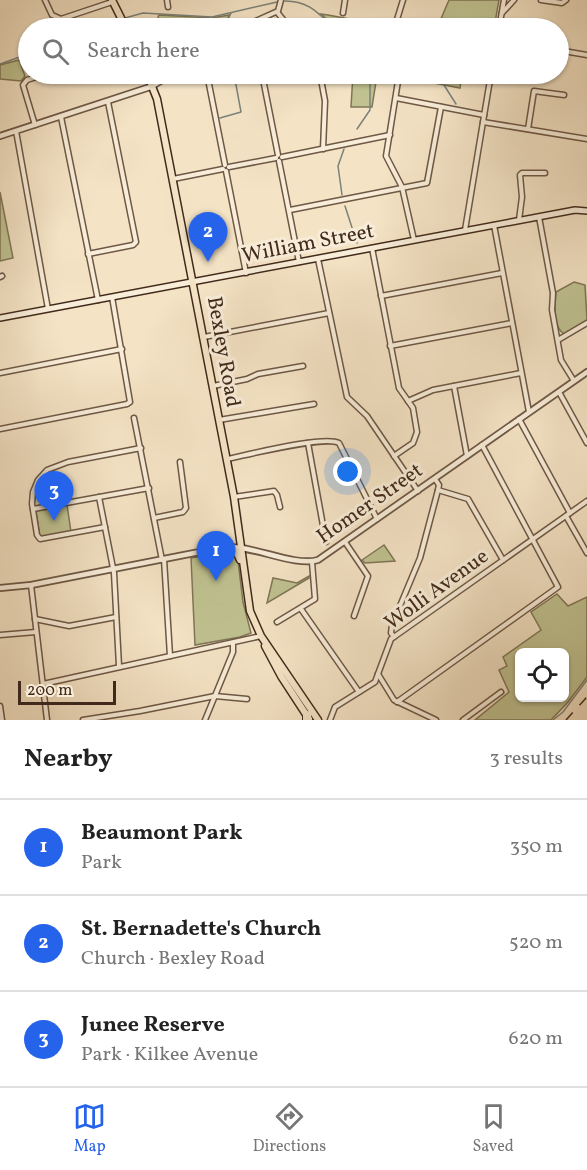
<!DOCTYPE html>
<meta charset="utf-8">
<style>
body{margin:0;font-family:Vollkorn,serif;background:#f6f6f6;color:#222}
.controls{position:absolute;right:18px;bottom:18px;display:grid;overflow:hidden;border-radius:9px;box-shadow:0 2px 4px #0004}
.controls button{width:54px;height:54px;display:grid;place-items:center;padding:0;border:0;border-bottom:2px solid #e0e0e0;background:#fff;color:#222;font:30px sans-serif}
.scale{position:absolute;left:18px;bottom:15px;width:98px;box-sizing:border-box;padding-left:6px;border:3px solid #412a1b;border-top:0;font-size:16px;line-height:21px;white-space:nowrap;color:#412a1b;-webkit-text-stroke:4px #f8edd9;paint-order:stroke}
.you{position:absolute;left:348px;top:472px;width:21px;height:21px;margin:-15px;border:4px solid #fff;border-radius:50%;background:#1a73e8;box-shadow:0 0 0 9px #1a73e833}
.badge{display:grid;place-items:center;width:39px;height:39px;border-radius:50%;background:#2563eb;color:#fff;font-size:20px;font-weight:700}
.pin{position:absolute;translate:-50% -50px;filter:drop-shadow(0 2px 3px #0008)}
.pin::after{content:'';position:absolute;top:32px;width:21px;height:18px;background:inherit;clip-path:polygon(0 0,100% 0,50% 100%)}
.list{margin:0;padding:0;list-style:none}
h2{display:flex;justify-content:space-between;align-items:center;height:78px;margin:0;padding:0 24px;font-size:26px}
h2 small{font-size:20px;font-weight:400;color:#767676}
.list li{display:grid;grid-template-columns:39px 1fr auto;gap:18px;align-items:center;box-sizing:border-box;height:96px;padding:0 24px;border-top:2px solid #e0e0e0}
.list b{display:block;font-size:22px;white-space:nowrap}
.list p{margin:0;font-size:20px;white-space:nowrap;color:#767676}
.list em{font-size:20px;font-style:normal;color:#767676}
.icon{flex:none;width:33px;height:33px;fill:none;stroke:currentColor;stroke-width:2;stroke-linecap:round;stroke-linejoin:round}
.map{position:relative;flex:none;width:587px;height:720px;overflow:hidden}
.search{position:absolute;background:#fff;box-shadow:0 2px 4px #0004;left:18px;right:18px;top:18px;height:66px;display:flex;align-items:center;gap:15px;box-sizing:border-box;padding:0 21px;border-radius:33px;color:#767676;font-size:22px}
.sheet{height:366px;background:#fff}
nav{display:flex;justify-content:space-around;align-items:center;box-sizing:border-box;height:84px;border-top:2px solid #e0e0e0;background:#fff;font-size:16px;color:#767676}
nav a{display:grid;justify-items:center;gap:3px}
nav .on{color:#2563eb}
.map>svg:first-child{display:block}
</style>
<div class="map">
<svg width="587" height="720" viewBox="0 0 587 720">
<rect width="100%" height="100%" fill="#f4e3c5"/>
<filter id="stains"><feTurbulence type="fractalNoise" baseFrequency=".00333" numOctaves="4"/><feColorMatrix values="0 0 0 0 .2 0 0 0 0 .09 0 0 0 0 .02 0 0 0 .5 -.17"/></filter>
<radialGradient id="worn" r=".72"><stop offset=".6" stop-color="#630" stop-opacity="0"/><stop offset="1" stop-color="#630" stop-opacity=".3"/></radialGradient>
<g fill="#c0c291" stroke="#807656" stroke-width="1.5" fill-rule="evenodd">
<path d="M449 0H499L494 28H437Z"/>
<path d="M321 14 328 15 398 28H336Z"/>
<path d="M159 15 212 18 229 15 224 28H221L220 21 197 24 186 28H163L158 17Z"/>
<path d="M19 60 25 76 21 81 0 79V65Z"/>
<path d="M353 74H467L466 81H461L460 88 404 77 376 82 372 107H351Z"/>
<path d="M0 192 13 258 0 261Z"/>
<path d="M574 282 585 285 587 320 567 334H564C552 326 555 305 556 292Z"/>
<path d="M67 505 71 532 40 537 36 511Z"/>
<path d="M384 545 395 561 365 563 362 560Z"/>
<path d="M233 551 238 561 243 602 251 633 240 637 195 645 191 558Z"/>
<path d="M309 576V578L267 603 273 578 297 583Z"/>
<path d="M557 594 568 606 587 597V677L568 702 551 720H475L509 692 499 670 507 666 503 657 541 630 531 612ZM520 652H564V698H520Z"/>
</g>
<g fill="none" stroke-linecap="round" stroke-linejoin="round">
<g stroke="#79827b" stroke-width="1.5">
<path d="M285 1C309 1 318 13 334 28"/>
<path d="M125 18 143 13 212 17 277 2"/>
<path d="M98 28 117 21"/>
<path d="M224 28 231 13"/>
<path d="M0 64 28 54"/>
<path d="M370 74V78"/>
<path d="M437 74 456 104"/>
<path d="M220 118 241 112 234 74"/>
<path d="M357 129 370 110V80"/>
<path d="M342 195 338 166 344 149"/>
<path d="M345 206 357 243"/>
<path d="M553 720 563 712 587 680"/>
</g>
<g stroke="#6e5846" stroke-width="7">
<g id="minor">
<path d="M45 0 52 15 61 19 112 2"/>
<path d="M167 0 168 7"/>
<path d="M541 0 562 3 566 0"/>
<path d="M277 12 290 28"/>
<path d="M343 13 345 0"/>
<path d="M502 13 514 0"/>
<path d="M395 26 403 0"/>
<path d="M240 28 278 11 281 0"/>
<path d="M499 28 504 0"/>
<path d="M558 50 587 55"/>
<path d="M207 74 225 165"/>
<path d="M262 74 278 155"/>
<path d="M320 74 325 101 323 149"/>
<path d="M399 75 386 156 402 187 414 240"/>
<path d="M153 86 173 74"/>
<path d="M396 98 484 115"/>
<path d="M61 117 98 300"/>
<path d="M483 122 587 139"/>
<path d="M35 125 23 85 27 80 45 74"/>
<path d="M528 129 534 91 564 95"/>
<path d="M16 131 48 309"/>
<path d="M282 157 390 135"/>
<path d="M279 161 299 262"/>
<path d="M229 167 276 158"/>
<path d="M226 171 246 273"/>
<path d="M173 179 223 169"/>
<path d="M290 210 427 183 441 107"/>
<path d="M539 217 553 293 552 310 561 360 574 381"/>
<path d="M519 220 522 197 520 175 522 173H545"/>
<path d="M494 225 529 412"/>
<path d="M465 230 491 74"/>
<path d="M372 248 399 388 413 408 417 432 413 443 394 456"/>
<path d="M88 254 133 245 136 242 108 102"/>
<path d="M318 259 347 397 367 416 418 491"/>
<path d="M0 277 2 276"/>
<path d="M381 296 502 273"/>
<path d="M204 337 329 313"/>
<path d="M558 340 587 323"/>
<path d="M390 346 512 323"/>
<path d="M0 373 122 349"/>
<path d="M213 386 247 379 258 374 303 366"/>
<path d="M454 386 467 456"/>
<path d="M559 392 587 443"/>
<path d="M408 401 433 390 521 373"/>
<path d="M134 418 162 560"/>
<path d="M519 419 570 513"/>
<path d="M219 420 314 404"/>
<path d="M0 429 127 404 130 402 112 297"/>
<path d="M308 443 326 542"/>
<path d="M227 459C247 455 325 435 339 443L377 519"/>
<path d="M438 490 468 499 503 560"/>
<path d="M99 497 114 573 119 666"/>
<path d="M234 497 274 491 277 495 280 507"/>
<path d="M33 509 149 488"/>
<path d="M566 516 587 553"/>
<path d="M154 518 183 512 186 508 180 462"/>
<path d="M105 527 40 539 37 535 32 504 33 492 38 480 47 470 68 462 141 448"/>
<path d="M345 542 368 576 354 616"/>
<path d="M164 559 170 656"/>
<path d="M31 585 47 720"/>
<path d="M301 609 359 692"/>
<path d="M35 619 69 626 116 617"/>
<path d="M277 622 315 599 312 562"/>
<path d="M0 635 36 632"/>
<path d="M394 637 391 633 392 625 420 558 438 490 439 485 435 479"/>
<path d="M378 674 394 700 436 720"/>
<path d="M43 684 261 636"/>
<path d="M397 702 558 587 482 445"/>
<path d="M0 706 2 720"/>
<path d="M83 720 140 711 215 696 247 699"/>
<path d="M205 720 233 652V643"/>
<path d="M330 720 335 707 375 682 391 639 587 501"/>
<path d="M463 720 501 692"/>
</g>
</g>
<g stroke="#6e5846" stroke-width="8">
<g id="tertiary">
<path d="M0 136 153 86"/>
<path d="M0 588 31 585 225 547C253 545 294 567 318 560L587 372"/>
</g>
</g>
<g stroke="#412a1b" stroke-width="8">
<path id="secondary" d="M0 318 575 210 587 211"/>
</g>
<g stroke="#412a1b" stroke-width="9">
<g id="primary">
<path d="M112 0 126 28"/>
<path d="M147 74 157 99 234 497 250 611 261 636 318 720"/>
<path d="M225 547 236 551 240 560"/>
<path d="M265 646 281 676 309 719"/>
</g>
</g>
<g stroke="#412a1b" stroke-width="10">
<path id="motorway" d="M307 715V720"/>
</g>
<use href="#minor" stroke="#f8edd9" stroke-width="4"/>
<use href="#tertiary" stroke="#f8edd9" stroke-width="4.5"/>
<use href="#secondary" stroke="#f8edd9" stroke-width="5"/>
<use href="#primary" stroke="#f4e3c5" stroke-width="6"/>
<use href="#motorway" stroke="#f4e3c5" stroke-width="8"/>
<path stroke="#412a1b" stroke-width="1.5" stroke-dasharray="10 10" stroke-linecap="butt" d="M566 720 587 697"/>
</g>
<g text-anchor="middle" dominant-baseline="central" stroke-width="6" stroke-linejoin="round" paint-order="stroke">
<g font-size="21" fill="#412a1b" stroke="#f8edd9">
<text transform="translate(308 244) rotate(-11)">William Street</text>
<text transform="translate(223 352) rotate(80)">Bexley Road</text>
<text transform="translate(370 504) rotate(-35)">Homer Street</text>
<text transform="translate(437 590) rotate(-36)">Wolli Avenue</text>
</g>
</g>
<rect width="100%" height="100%" filter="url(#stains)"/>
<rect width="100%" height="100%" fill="url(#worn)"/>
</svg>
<div class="controls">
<button><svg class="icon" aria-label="locate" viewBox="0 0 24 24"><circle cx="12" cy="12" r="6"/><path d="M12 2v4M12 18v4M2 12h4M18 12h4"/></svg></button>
</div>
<div class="scale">200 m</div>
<div class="you"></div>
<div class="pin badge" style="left:216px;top:581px">1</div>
<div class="pin badge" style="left:208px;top:262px">2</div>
<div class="pin badge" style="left:54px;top:521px">3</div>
<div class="search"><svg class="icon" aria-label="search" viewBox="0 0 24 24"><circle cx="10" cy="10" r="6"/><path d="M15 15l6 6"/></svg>Search here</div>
</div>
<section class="sheet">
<h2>Nearby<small>3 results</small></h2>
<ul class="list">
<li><span class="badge">1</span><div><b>Beaumont Park</b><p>Park</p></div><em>350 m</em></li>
<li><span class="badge">2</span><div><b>St. Bernadette's Church</b><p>Church · Bexley Road</p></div><em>520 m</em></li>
<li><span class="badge">3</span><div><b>Junee Reserve</b><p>Park · Kilkee Avenue</p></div><em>620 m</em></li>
</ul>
</section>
<nav>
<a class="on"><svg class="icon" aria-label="map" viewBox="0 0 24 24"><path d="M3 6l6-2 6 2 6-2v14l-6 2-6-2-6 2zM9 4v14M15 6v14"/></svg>Map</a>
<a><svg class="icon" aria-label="directions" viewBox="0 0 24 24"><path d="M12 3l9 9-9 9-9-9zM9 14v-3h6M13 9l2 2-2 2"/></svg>Directions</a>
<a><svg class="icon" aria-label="saved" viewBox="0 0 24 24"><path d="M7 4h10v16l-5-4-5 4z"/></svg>Saved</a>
</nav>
